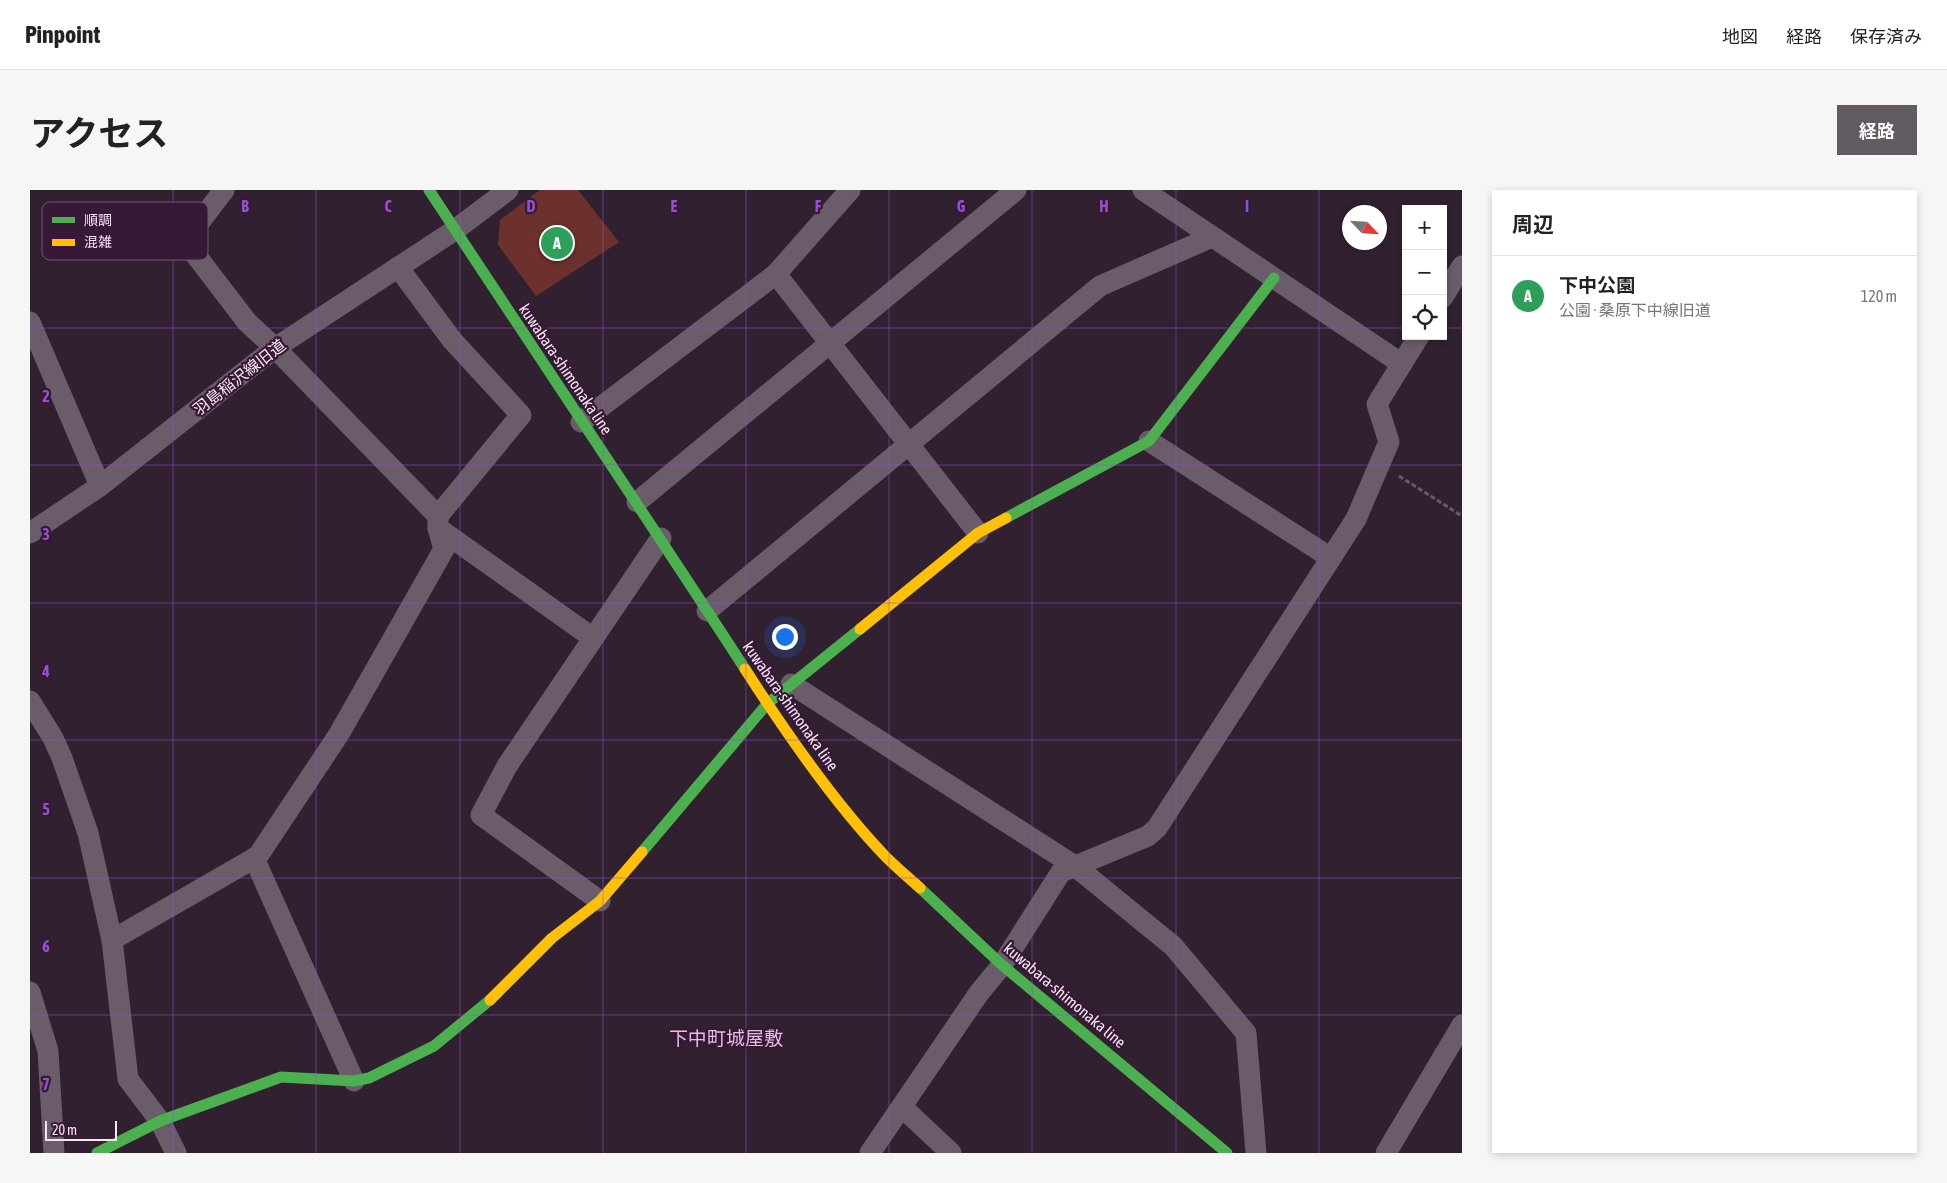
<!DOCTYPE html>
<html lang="ja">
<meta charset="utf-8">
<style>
body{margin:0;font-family:"Asap Condensed","Noto Sans JP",sans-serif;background:#f6f6f6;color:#222}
.controls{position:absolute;right:15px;top:15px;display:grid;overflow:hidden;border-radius:0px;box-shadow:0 2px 8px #0003}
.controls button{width:45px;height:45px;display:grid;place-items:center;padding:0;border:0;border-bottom:1px solid #e0e0e0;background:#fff;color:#222;font:25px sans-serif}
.compass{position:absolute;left:1312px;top:15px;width:45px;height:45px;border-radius:50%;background:#fff;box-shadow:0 2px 8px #0003;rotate:115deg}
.scale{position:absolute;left:15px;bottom:12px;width:72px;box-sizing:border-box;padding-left:5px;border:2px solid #f9e5f7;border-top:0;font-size:14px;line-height:18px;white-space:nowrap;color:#f9e5f7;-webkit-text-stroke:4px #371936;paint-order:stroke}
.you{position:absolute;left:754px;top:446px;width:18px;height:18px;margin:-12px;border:4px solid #fff;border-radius:50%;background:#1a73e8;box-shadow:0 0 0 8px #1a73e833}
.badge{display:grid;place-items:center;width:32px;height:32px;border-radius:50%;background:#635b62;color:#fff;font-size:16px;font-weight:700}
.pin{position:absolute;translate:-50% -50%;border:2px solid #fff;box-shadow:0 1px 5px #0006}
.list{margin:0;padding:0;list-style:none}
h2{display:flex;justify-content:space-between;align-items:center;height:65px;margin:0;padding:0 20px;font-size:21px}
h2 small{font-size:16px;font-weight:400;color:#767676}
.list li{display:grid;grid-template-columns:32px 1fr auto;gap:15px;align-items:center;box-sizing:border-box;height:80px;padding:0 20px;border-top:1px solid #e0e0e0}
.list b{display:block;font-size:19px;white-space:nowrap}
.list p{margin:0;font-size:16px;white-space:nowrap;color:#767676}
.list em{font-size:16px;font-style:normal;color:#767676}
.icon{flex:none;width:28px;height:28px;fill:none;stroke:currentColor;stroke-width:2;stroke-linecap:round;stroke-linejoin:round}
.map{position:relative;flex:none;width:1432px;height:963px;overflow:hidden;border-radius:0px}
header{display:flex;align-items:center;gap:30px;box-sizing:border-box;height:70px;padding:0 25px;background:#fff;border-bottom:1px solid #e0e0e0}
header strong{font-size:24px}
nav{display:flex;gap:28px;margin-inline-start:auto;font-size:18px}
.intro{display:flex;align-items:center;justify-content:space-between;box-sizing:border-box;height:120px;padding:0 30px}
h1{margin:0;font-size:35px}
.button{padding:12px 22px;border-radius:0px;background:#635b62;color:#fff;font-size:18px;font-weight:700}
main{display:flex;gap:30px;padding:0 30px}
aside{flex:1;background:#fff;border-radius:0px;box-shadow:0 2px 8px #0003}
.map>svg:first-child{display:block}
</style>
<header>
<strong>Pinpoint</strong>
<nav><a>地図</a><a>経路</a><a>保存済み</a></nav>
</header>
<div class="intro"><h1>アクセス</h1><a class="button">経路</a></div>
<main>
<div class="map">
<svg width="1432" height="963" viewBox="0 0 1432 963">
<rect width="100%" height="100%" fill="#302030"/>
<path fill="#6c312d" d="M510 0H548L589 52 506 106 468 55 470 30Z"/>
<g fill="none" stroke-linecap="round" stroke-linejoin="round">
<path stroke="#675b67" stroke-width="3" stroke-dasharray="5 2.5" stroke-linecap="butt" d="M1369 286 1432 326"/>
<g stroke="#6a5c69" stroke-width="21">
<path d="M1113 0 1372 174"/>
<path d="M368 77 422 150 491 225 408 326"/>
<path d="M746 84 948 343"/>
<path d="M1413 107 1432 76"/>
<path d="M0 132 70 296"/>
<path d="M551 232 746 84 820 0"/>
<path d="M1119 251 1301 368"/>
<path d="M607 312 986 0"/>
<path d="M408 338 563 448"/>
<path d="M0 343 70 296 245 158 425 40 478 0"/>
<path d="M677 421 1070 96 1182 47"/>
<path d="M761 494 1045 676 1143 756 1216 843 1226 963"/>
<path d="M0 511 23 548 32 568 58 643 82 750 98 889 130 931 146 963"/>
<path d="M224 668 324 891"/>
<path d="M570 711 451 625 477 576 631 348"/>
<path d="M82 750 228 666 309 544 414 359 408 338V326L245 158 217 132 155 51 194 0"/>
<path d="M0 802 18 861 24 963"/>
<path d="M872 917 921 963"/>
<path d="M840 963 949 803 972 775 1031 682 1118 646 1127 638 1326 329 1359 252 1347 214 1389 146"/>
<path d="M1356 963 1432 835"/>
</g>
<g stroke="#4caf50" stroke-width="11">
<path d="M399 0C504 160 611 318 715 479"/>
<path d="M976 328 1119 251 1244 88"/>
<path d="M612 662 737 514 830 439"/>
<path d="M890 698 972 775 1197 963"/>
<path d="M67 963 130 931 251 887 324 891 339 888 404 856 460 810"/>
</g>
<g stroke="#ffc107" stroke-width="11">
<path d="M830 439 948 343 976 328"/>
<path d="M715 479C756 543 804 613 856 667 867 678 879 688 890 698"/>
<path d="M460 810 522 748 570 711 612 662"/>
</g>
</g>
<path fill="none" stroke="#9451ca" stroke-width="1" stroke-opacity="0.55" d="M143 0V963M286 0V963M430 0V963M573 0V963M716 0V963M859 0V963M1002 0V963M1146 0V963M1289 0V963M0 138H1376M1413 138H1432M0 275H1432M0 413H1432M0 550H1432M0 688H1432M0 825H1432"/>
<g text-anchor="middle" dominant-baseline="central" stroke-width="4.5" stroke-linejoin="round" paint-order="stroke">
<g font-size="16" fill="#f9e5f7" stroke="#371936">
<text transform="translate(536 179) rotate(56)">kuwabara-shimonaka line</text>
<text transform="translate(209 187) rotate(-38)">羽島稲沢線旧道</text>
<text transform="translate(761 516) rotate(55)">kuwabara-shimonaka line</text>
<text transform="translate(1035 805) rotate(40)">kuwabara-shimonaka line</text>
</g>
<g font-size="19" fill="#e5bde2" stroke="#371936">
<text x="696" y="848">下中町城屋敷</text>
</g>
</g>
<rect x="12" y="12" width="166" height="58" rx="8" fill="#371936" stroke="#715670" stroke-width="1"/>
<rect x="22" y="27" width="23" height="6" fill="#4caf50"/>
<rect x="22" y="49" width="23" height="7" fill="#ffc107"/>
<g font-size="14" fill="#f9e5f7">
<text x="54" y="35">順調</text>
<text x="54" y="57">混雑</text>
</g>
<g font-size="16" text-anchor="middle" font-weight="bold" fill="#9451ca" stroke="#371936" stroke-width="4.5" stroke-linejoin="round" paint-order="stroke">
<text x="215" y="22">B</text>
<text x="358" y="22">C</text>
<text x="501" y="22">D</text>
<text x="644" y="22">E</text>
<text x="788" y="22">F</text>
<text x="931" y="22">G</text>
<text x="1074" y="22">H</text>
<text x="1217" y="22">I</text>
<text x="16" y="212">2</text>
<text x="16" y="350">3</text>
<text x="16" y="487">4</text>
<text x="16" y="625">5</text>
<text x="16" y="762">6</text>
<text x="16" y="900">7</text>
</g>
</svg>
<div class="controls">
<button>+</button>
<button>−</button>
<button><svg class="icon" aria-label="locate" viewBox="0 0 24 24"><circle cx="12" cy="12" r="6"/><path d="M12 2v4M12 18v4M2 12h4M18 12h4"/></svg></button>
</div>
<svg class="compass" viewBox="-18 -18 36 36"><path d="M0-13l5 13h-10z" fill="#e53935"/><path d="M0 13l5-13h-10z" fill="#767676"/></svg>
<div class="scale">20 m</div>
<div class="you"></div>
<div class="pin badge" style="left:527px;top:53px;background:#2e9e5b">A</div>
</div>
<aside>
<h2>周辺<small></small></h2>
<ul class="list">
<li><span class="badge" style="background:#2e9e5b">A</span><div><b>下中公園</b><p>公園 · 桑原下中線旧道</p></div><em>120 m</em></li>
</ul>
</aside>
</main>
